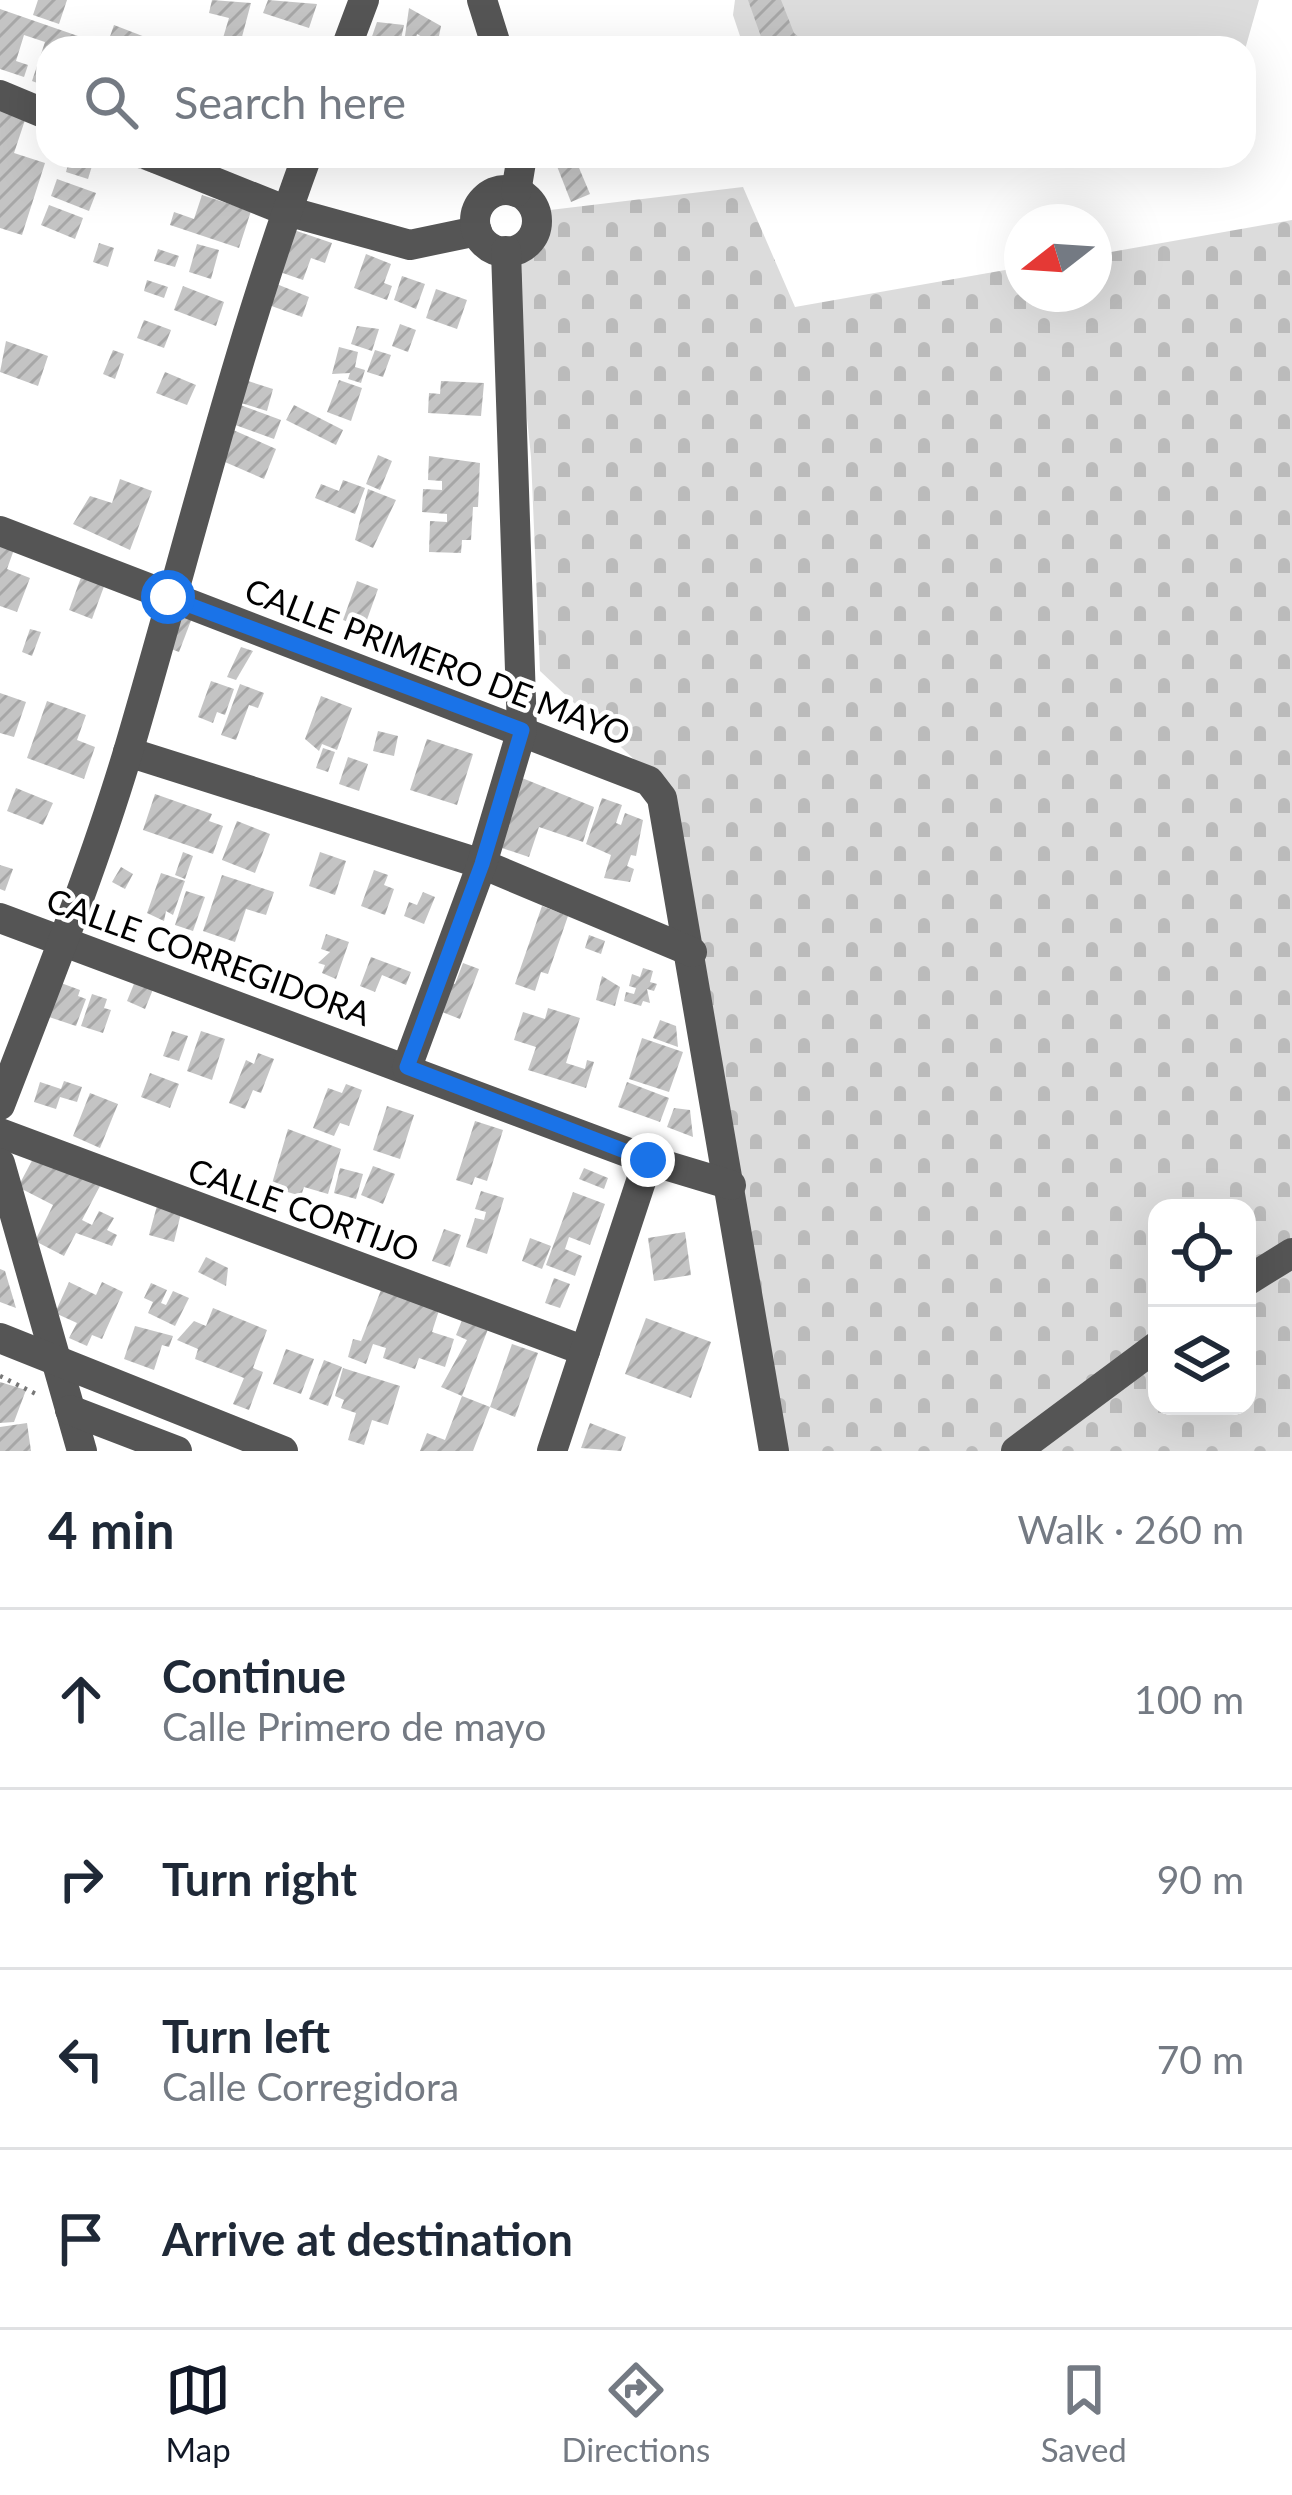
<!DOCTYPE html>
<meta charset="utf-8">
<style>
body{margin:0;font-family:Lato,sans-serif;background:#f2f2f3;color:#1f2937}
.controls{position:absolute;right:36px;bottom:36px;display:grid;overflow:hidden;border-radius:24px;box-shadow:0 12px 48px #0002}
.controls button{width:108px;height:108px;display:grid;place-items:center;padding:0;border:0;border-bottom:3px solid #e0e1e3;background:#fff;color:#1f2937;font:60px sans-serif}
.compass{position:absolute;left:1004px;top:204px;width:108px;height:108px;border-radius:50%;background:#fff;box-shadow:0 12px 48px #0002;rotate:253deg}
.stop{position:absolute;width:36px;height:36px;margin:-27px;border:9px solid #1a73e8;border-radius:50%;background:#fff}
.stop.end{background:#1a73e8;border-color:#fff;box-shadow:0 3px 12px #0008}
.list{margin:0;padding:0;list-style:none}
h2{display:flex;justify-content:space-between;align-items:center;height:156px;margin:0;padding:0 48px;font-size:51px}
h2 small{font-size:39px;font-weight:400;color:#747a83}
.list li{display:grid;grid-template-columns:78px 1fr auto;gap:36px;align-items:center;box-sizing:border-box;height:180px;padding:0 48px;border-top:3px solid #e0e1e3}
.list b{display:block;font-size:45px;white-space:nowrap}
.list p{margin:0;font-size:39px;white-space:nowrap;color:#747a83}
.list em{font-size:39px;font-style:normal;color:#747a83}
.icon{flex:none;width:66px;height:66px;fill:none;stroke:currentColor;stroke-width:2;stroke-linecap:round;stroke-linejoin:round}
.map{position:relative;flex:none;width:1292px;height:1451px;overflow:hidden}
.search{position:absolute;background:#fff;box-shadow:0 12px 48px #0002;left:36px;right:36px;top:36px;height:132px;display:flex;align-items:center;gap:30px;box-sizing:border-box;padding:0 42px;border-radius:36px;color:#747a83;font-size:45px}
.sheet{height:876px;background:#fff}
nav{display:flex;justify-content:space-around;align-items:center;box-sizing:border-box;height:168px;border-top:3px solid #e0e1e3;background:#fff;font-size:33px;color:#747a83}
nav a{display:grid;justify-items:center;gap:6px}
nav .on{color:#111827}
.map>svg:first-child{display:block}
</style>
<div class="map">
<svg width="1292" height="1451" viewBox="0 0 1292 1451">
<defs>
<pattern id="cemetery-stones" width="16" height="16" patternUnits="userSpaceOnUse" patternTransform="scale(3)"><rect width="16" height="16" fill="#dcdcdc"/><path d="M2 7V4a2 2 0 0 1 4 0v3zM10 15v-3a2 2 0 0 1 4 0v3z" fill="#bbb"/></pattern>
<pattern id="building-hatch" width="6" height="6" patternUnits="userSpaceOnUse" patternTransform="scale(3)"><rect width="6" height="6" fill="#c4c4c4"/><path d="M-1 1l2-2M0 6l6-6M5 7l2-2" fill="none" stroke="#a7a7a7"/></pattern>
</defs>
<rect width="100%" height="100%" fill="#fff"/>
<path fill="#dcdcdc" d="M735 0H1259L1244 53V48H744L733 15Z"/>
<path fill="url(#cemetery-stones)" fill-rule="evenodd" d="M743 187 795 307 1022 267V294H1094V255L1292 220V1451H763L679 897 638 763 540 671 531 457 512 271 550 210ZM1157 1208H1247V1406H1157Z"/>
<g fill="url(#building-hatch)">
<path d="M38 0H67L59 24 33 15Z"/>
<path d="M212 0 251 3 239 48H220L229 18 209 13Z"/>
<path d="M268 0 317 4 309 28 263 13Z"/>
<path d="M748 0H781L794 33 812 48H765Z"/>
<path d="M409 8 441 26 437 46 417 34 414 48 404 43Z"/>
<path d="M0 9 101 44 100 48H48V87L32 81 45 42 24 35 16 61 28 65 24 77 0 69Z"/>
<path d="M377 22 404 25 399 48H368Z"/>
<path d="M114 25 145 37 141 48H106Z"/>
<path d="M0 108 26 117 14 153 45 163 22 235 0 228Z"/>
<path d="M57 156H95L88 179 66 172 69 161Z"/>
<path d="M101 156H126L174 171 171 179Z"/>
<path d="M553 156H574L590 194 571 202Z"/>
<path d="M57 179 96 193 89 211 51 196Z"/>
<path d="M202 195 251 211 239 248 170 225 174 212 194 219Z"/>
<path d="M49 205 83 218 75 239 41 225Z"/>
<path d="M291 229 332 243 325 263 311 258 303 280 277 271Z"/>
<path d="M99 243 114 248 108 267 93 262Z"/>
<path d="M197 244 219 250 211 279 189 272Z"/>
<path d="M158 249 179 256 175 267 154 261Z"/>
<path d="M366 254 391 264 384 283 392 286 387 300 354 288Z"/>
<path d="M402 276 425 284 416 309 394 300Z"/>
<path d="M147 280 168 287 164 298 144 291Z"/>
<path d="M274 283 309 297 302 317 266 304Z"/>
<path d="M183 286 224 302 216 326 174 310Z"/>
<path d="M436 289 467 300 457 329 426 318Z"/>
<path d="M144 320 171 330 164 348 137 338Z"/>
<path d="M400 324 416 330 408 352 392 346Z"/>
<path d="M357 326 379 329 372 351 351 344Z"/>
<path d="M6 341 48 356 38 386 0 372Z"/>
<path d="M339 347 358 352 355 367 365 370 361 383 348 379 350 373 332 374Z"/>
<path d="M113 350 124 354 115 379 103 374Z"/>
<path d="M375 350 391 355 383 377 367 372Z"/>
<path d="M165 372 196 385 187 405 156 393Z"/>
<path d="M339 380 362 388 351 421 327 412Z"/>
<path d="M248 381 273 389 267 411 241 403Z"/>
<path d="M441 381 484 383 481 416 428 413 429 393 440 394Z"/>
<path d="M235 403 281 420 274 439 227 422Z"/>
<path d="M294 405 343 430 336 445 286 420Z"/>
<path d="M231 429 276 449 264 479 218 459Z"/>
<path d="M378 455 392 461 380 490 366 484Z"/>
<path d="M429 456 480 463 478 507H473L471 540H462L461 553 429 552 430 521 447 522V514L422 512 423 489 442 490V481L428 480Z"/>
<path d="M120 479 152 491 130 550 73 524 90 496 112 503Z"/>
<path d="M343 480 365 488 355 514 315 498 321 484 339 491Z"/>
<path d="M368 489 396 500 373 548 355 540Z"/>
<path d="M0 538 16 544 7 569 30 578 17 612 0 606Z"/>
<path d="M83 572 106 581 92 619 69 610Z"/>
<path d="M357 581 378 589 364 628 343 620Z"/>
<path d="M171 610 192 618 179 652 158 644Z"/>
<path d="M30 629 41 632 32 656 22 652Z"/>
<path d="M241 647 253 651 236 680 227 677Z"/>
<path d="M211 681 234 689 225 715 217 712 213 723 198 717Z"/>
<path d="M240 684 264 693 258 708 249 705 236 740 221 735Z"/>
<path d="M0 693 26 702 14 737 0 733Z"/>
<path d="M321 696 352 708 337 750 322 744 319 751 305 739Z"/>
<path d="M47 701 86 715 77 740 95 747 84 779 27 758Z"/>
<path d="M378 731 398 736 394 756 373 751Z"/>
<path d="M427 739 473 754 457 805 410 790Z"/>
<path d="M323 748 335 752 328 772 316 768Z"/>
<path d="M348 757 368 764 359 791 339 784Z"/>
<path d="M522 778 594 807 583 842 539 827 529 857 499 847Z"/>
<path d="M16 788 53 803 43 825 7 811Z"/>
<path d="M155 794 212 814 209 821 223 826 213 854 143 830Z"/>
<path d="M602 798 622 805 616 823 621 825 625 813 643 820 636 856 631 855 627 866 634 869 630 882 604 878 611 855 586 844Z"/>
<path d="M237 821 270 834 255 873 222 860Z"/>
<path d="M183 852 193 856 185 879 175 875Z"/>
<path d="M320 852 346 861 335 895 309 886Z"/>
<path d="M0 865 13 869 5 891 0 889Z"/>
<path d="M121 867 133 874 125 889 112 882Z"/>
<path d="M374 870 388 875 384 885 394 889 385 915 361 906Z"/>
<path d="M161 873 185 881 173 915 166 911 164 921 147 913Z"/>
<path d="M222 875 274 892 266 915 246 909 235 942 203 931Z"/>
<path d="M186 891 205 897 193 931 175 925Z"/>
<path d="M423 892 435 897 424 924 404 916 409 902 417 905Z"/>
<path d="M542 906 568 916 548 974 541 972 535 991 515 984Z"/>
<path d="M326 934 349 942 336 979 322 973 325 965 318 963 330 952 321 949Z"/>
<path d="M589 935 605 941 601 954 585 948Z"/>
<path d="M371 957 411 972 406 985 382 975 375 992 360 986Z"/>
<path d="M463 963 479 969 460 1019 437 1010 448 981 455 984Z"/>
<path d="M643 968 653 971 650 982 657 984 654 991 647 989 650 1003 643 1001 641 1006 624 1001 626 992 634 994 636 988 629 986 632 974 640 977Z"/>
<path d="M138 974 156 982 145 1009 127 1001Z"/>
<path d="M602 976 620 987 615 1006 596 1000Z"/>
<path d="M61 983 80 990 78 996 86 999 76 1026 49 1017Z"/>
<path d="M92 994 107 999 104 1008 111 1010 103 1033 81 1026Z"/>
<path d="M548 1008 580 1018 566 1063 585 1069 587 1060 594 1062 586 1088 528 1070 536 1047 514 1040 523 1012 545 1019Z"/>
<path d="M660 1020 676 1026 678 1047 653 1038Z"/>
<path d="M172 1031 188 1036 179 1061 163 1056Z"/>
<path d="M201 1031 225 1039 212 1080 187 1071Z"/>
<path d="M642 1038 683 1052 669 1092 629 1079Z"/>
<path d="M258 1053 274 1059 261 1093 253 1090 245 1109 229 1103 246 1060 254 1064Z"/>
<path d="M150 1073 179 1084 170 1108 141 1097Z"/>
<path d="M64 1081 82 1087 77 1102 60 1097 56 1109 34 1102 40 1082 61 1089Z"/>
<path d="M627 1082 669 1098 660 1122 618 1107Z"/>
<path d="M346 1084 362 1090 349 1126 340 1123 334 1136 313 1128 328 1088 342 1093Z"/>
<path d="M90 1093 118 1104 100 1148 73 1136Z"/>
<path d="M387 1106 414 1115 400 1159 373 1150Z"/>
<path d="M674 1108 690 1110 693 1137 667 1127Z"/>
<path d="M475 1121 503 1130 487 1181 475 1177 472 1185 456 1180Z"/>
<path d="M288 1129 341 1149 328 1194 304 1187 301 1196 271 1187Z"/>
<path d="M36 1153 100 1186 82 1220 92 1225 99 1211 114 1218 107 1230 117 1235 112 1246 76 1233 64 1256 35 1241 53 1205 18 1187Z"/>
<path d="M373 1166 395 1174 383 1204 361 1195Z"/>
<path d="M340 1168 363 1174 356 1199 334 1193Z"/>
<path d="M584 1168 608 1178 604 1189 579 1179Z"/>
<path d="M481 1191 504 1198 487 1254 466 1247 475 1218 484 1220 486 1212 475 1209Z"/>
<path d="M573 1192 605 1204 590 1245 569 1237 565 1249 582 1256 575 1276 546 1265Z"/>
<path d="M158 1202 182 1209 174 1242 149 1235Z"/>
<path d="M444 1229 461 1235 450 1267 432 1261Z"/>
<path d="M685 1232 691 1275 654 1281 648 1238Z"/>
<path d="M530 1238 551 1246 542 1269 522 1261Z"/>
<path d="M206 1257 228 1268 226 1286 198 1272Z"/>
<path d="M0 1269 5 1271 16 1308 0 1302Z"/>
<path d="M554 1278 570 1284 560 1308 545 1303Z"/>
<path d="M69 1282 96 1295 102 1282 123 1292 102 1339 92 1335 87 1346 69 1338 77 1323 55 1313Z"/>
<path d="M151 1283 167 1290 161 1303 166 1305 173 1291 189 1298 175 1326 148 1313 153 1302 144 1298Z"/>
<path d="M383 1285 441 1304 432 1332 454 1339 445 1367 419 1358 415 1369 383 1358 386 1348 373 1344 366 1364 348 1357 353 1339 361 1341Z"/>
<path d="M213 1308 267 1330 253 1368 263 1372 249 1410 233 1404 244 1378 195 1359 198 1349 177 1340 194 1321 206 1326Z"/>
<path d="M465 1313 490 1324 462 1396 441 1387 467 1340 456 1335Z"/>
<path d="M646 1318 711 1342 691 1398 625 1374Z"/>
<path d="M135 1326 173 1336 169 1347 162 1345 154 1370 124 1359Z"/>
<path d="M512 1344 538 1353 515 1417 490 1407Z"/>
<path d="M286 1349 314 1359 301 1394 273 1384Z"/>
<path d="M324 1360 342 1367 328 1406 309 1399Z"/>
<path d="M343 1368 400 1386 388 1425 372 1420 364 1445 348 1440 356 1413 341 1408 344 1400 335 1396Z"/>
<path d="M0 1382 26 1390 14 1422 0 1423Z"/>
<path d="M462 1396 490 1407 473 1451H420L427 1433 445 1440Z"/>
<path d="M27 1423 31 1451H0V1427Z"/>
<path d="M590 1423 626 1437 621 1451 581 1448Z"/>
</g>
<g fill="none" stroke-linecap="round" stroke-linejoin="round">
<path stroke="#777" stroke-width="4.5" stroke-dasharray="3 6" stroke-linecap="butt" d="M0 1376 38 1395"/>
<g stroke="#555" stroke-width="30">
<path d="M482 0 497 48"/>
<path d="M346 48 364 0"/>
<path d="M0 95 48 115"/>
<path d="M150 156 287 211 410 245 477 231"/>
<circle cx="506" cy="221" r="31"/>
<path d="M516 192 522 156"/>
<path d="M0 531 649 781 662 798 774 1451"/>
<path d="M128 752 482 864 692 952"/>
<path d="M0 918 648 1160 731 1185"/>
<path d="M407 1067 482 864 522 730 506 251"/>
<path d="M0 1105C45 988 92 872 128 752 187 553 235 351 307 156"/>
<path d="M0 1133 585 1351"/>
<path d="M0 1163 82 1451"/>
<path d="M1247 1281 1292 1253"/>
<path d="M0 1338 283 1451"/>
<path d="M70 1410 177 1451"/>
<path d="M552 1451 648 1160"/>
<path d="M1016 1451 1157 1346"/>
</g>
</g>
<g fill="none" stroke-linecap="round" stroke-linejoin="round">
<path stroke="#1a73e8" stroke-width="15" d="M168 597 522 730 482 864 407 1067 648 1160"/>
</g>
<g text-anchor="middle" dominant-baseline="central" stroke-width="9" stroke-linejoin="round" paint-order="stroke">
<g font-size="33" fill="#000" stroke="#fff">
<text transform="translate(438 661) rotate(21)">CALLE PRIMERO DE MAYO</text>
<text transform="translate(209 956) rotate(20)">CALLE CORREGIDORA</text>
<text transform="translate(304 1209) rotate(20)">CALLE CORTIJO</text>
</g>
</g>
</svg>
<div class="controls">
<button><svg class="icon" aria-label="locate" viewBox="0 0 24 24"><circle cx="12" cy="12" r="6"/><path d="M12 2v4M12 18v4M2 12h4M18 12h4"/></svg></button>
<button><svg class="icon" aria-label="layers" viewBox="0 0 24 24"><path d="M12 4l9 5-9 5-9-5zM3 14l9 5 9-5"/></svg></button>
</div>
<svg class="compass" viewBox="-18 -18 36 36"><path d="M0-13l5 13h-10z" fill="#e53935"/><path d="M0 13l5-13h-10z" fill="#747a83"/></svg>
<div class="stop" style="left:168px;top:597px"></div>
<div class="stop end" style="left:648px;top:1160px"></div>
<div class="search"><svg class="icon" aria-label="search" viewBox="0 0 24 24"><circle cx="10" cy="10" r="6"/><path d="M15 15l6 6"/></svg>Search here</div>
</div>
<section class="sheet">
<h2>4 min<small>Walk · 260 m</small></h2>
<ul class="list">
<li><svg class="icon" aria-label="ahead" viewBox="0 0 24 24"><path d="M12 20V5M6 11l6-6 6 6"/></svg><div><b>Continue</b><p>Calle Primero de mayo</p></div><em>100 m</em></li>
<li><svg class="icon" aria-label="right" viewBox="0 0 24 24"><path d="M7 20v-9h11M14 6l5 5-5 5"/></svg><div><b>Turn right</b></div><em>90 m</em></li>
<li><svg class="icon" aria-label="left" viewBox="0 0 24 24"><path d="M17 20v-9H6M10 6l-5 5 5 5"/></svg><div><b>Turn left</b><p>Calle Corregidora</p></div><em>70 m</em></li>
<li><svg class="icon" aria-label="arrive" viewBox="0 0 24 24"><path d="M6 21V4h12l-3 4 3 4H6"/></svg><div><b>Arrive at destination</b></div></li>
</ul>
</section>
<nav>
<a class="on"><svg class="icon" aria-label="map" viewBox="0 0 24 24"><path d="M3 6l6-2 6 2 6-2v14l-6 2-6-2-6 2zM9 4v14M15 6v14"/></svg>Map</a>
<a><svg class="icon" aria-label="directions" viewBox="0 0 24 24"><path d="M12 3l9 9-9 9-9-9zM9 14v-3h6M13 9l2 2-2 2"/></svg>Directions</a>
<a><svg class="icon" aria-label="saved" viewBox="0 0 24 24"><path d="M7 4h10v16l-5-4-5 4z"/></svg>Saved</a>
</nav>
